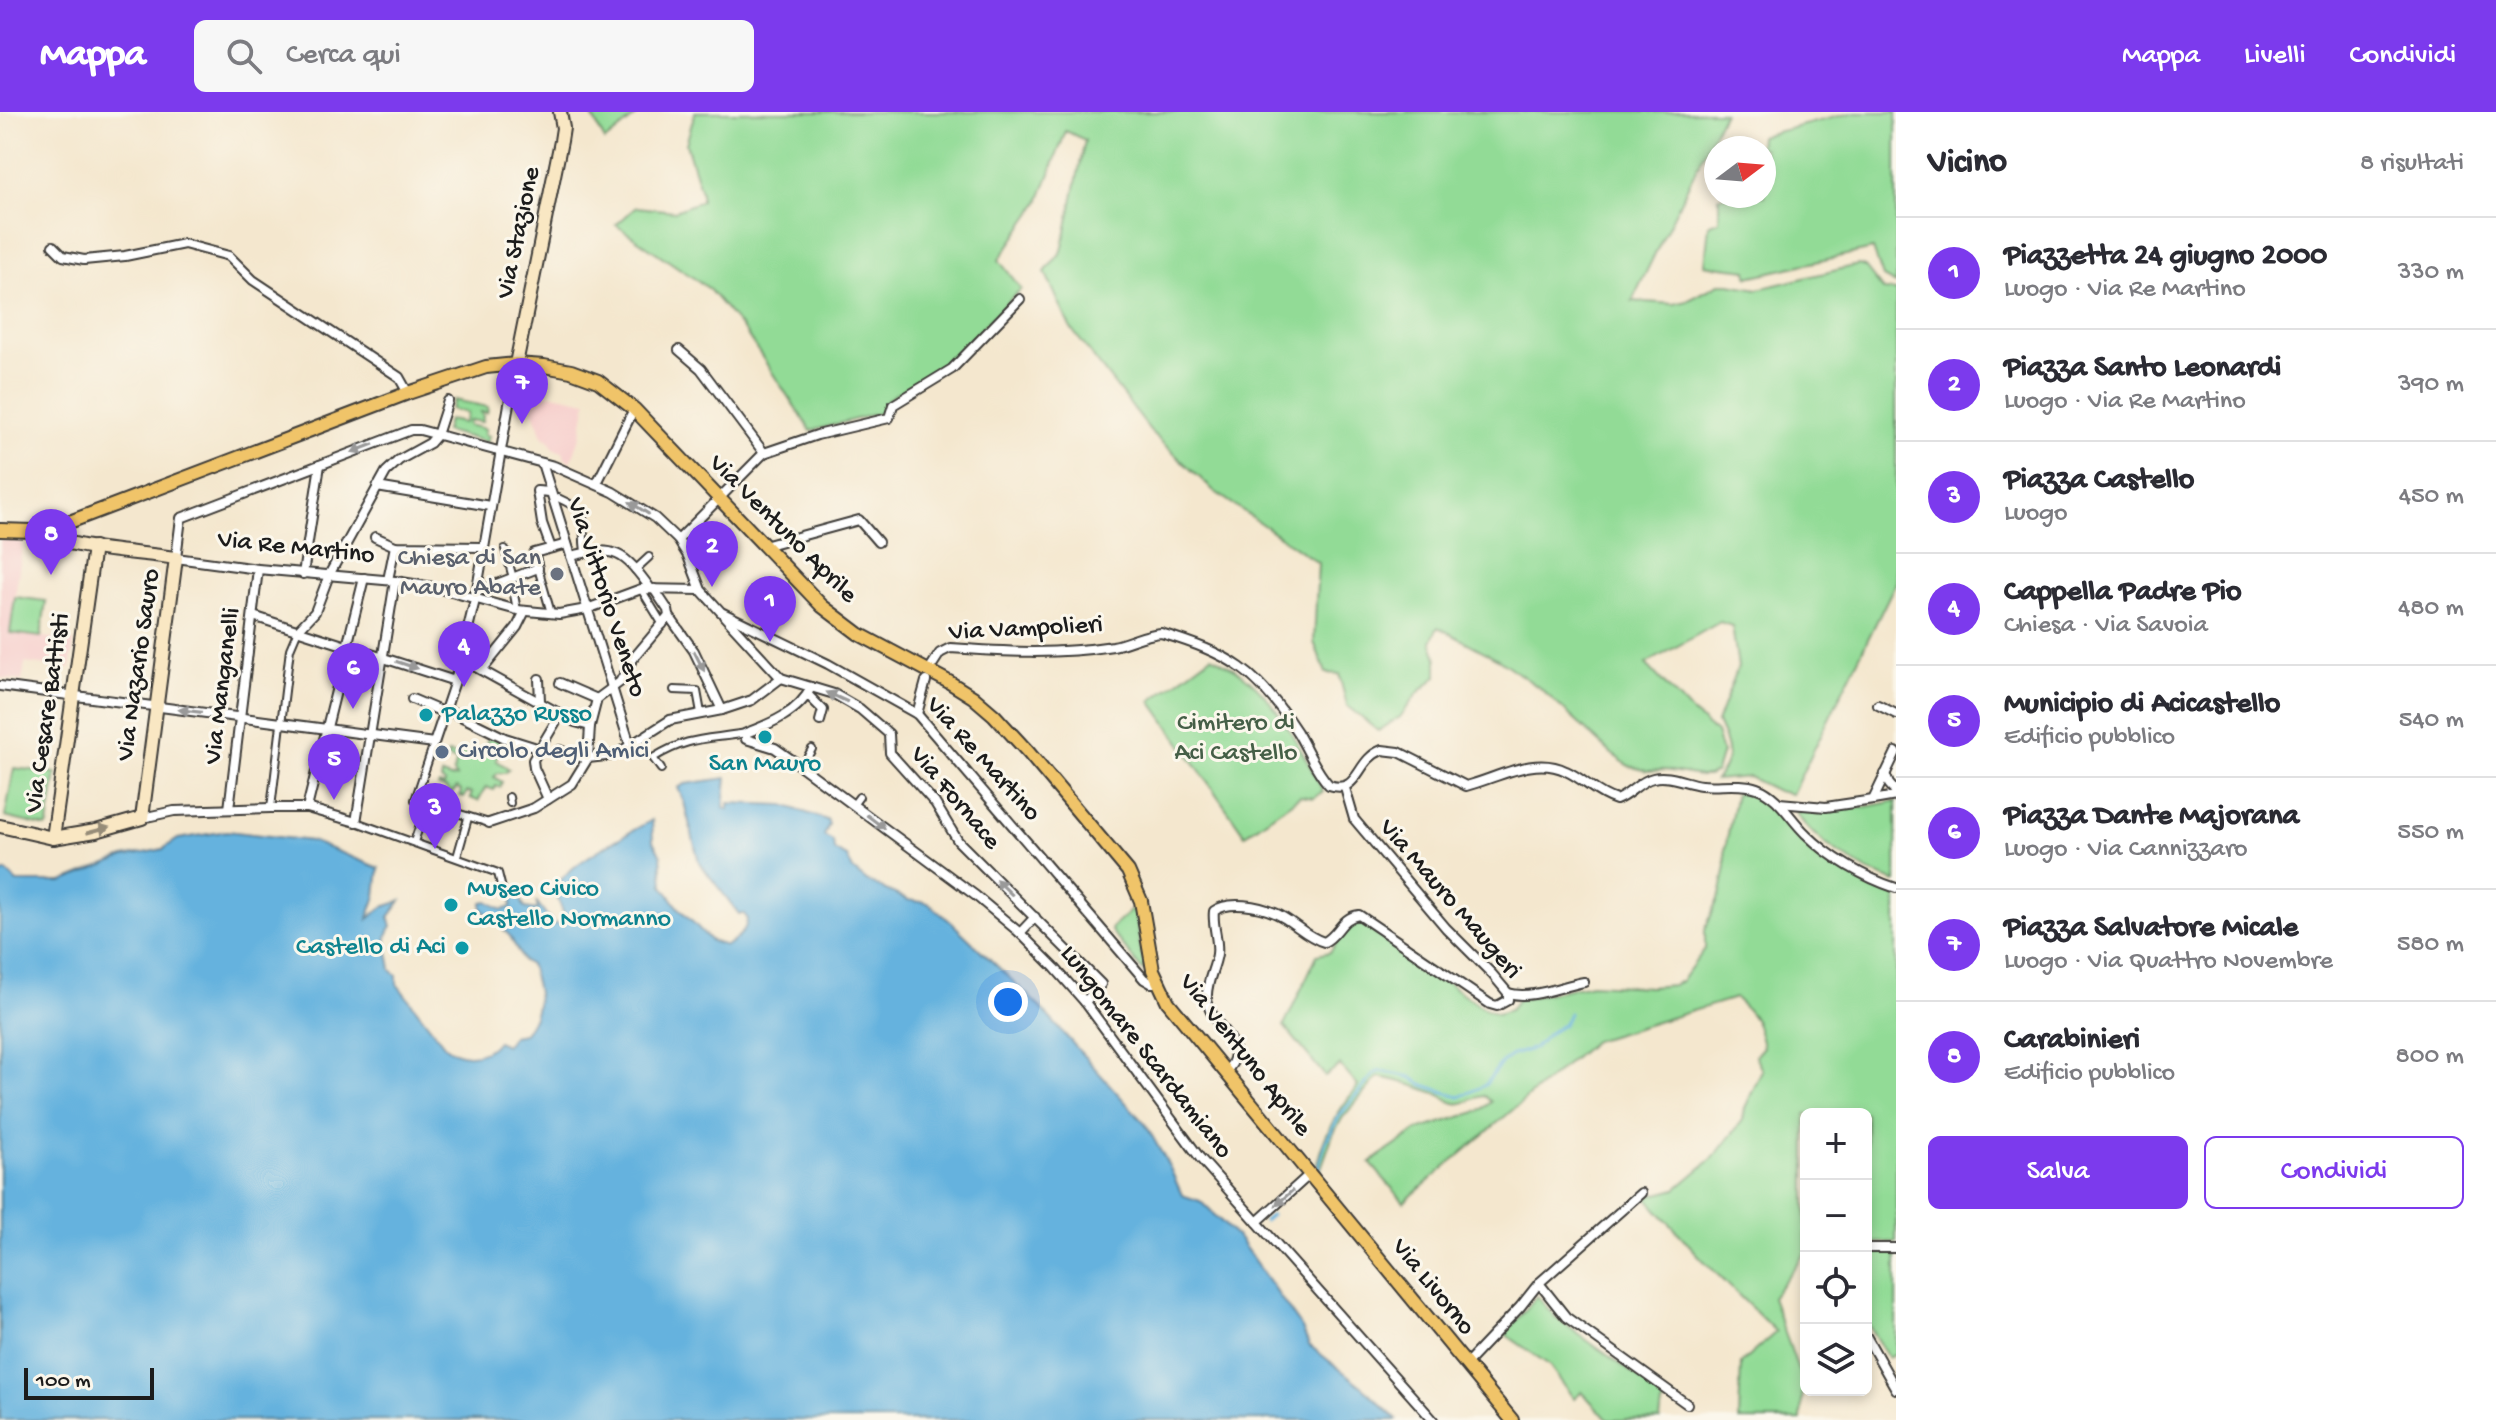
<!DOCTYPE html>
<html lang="it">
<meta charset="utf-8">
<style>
body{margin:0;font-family:"Gochi Hand",sans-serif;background:#f7f7f7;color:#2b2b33}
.controls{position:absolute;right:24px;bottom:24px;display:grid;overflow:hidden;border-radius:12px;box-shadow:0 4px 12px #0003}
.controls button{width:72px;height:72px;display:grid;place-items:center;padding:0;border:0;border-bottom:2px solid #e1e1e2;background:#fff;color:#2b2b33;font:40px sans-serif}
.compass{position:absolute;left:1704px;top:24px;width:72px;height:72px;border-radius:50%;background:#fff;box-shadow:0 4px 12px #0003;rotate:74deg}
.scale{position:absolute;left:24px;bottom:20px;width:130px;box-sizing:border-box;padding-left:8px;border:4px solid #1c1c1c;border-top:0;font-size:22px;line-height:28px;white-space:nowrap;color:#1c1c1c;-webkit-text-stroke:6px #fbf7ec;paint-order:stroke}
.you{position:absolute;left:1008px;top:890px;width:28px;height:28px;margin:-20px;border:6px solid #fff;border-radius:50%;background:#1a73e8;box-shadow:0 0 0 12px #1a73e833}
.badge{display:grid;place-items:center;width:52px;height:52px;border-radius:50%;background:#7c3aed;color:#fff;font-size:26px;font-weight:700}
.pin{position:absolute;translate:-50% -66px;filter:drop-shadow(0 2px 4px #0008)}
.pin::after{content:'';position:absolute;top:42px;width:28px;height:24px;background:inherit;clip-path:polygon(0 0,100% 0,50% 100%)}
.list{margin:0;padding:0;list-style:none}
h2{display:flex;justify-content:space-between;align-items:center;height:104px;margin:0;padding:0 32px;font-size:34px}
h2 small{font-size:26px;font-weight:400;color:#7c7c81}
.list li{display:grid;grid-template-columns:52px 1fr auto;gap:24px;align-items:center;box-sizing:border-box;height:112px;padding:0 32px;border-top:2px solid #e1e1e2}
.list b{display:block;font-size:30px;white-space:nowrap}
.list p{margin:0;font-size:26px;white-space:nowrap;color:#7c7c81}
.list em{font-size:26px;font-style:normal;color:#7c7c81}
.actions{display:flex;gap:16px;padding:24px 32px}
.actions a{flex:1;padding:18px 0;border:2px solid #7c3aed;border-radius:12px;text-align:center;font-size:28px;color:#7c3aed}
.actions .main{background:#7c3aed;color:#fff}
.icon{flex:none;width:44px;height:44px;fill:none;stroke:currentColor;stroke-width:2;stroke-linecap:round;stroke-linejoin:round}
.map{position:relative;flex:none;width:1896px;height:1308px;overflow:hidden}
header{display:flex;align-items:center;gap:48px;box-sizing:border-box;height:112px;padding:0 40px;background:#7c3aed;color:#fff}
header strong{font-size:38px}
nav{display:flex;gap:44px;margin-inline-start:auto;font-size:28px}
.search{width:560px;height:72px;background:#f7f7f7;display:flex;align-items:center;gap:20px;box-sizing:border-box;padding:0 28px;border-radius:12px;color:#7c7c81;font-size:30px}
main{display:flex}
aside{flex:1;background:#fff}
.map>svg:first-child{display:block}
</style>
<header>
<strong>Mappa</strong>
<div class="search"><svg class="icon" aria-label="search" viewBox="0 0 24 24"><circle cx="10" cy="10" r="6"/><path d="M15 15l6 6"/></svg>Cerca qui</div>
<nav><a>Mappa</a><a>Livelli</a><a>Condividi</a></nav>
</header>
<main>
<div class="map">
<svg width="1896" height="1308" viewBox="0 0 1896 1308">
<rect width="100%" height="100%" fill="#fbf7ec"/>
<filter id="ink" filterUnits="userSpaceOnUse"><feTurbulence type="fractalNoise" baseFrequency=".0125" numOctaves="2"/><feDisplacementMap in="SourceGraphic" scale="16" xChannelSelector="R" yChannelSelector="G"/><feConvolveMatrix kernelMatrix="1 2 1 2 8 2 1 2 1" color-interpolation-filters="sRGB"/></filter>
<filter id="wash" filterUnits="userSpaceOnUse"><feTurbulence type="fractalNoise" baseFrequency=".006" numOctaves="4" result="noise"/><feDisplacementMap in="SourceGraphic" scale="32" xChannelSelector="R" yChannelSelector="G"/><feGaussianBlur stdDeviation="1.8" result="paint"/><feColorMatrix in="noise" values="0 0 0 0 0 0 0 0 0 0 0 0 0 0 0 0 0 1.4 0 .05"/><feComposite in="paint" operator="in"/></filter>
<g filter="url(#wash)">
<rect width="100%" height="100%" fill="#f4e7ce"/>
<g fill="#f7d0cd">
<path d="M553 282 587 289 581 322 571 350 565 347 563 340 554 337 547 326 544 327 528 284Z"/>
<path d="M0 427 23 430 15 485 46 489 42 525 74 529 70 557 25 551 22 569 0 566Z"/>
</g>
<g fill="#92db96" stroke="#577c59" stroke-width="2">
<path d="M590 0H641L605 29Z"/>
<path d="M695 0H1724L1632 189 1674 192 1687 189 1719 172H1730L1758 177 1858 153 1865 155 1883 178 1896 179V470L1792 682 1777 679 1749 665 1715 668C1734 646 1728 635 1717 611L1738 555 1732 514 1720 510 1646 552 1693 602 1716 621 1722 640 1716 660 1708 664H1700L1665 658 1647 659 1629 654 1612 642 1541 577 1498 547 1438 515 1431 529 1437 546V564L1418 581 1400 605 1378 619 1347 594 1339 562 1326 561 1314 530 1318 451 1214 379 1153 322 1070 215 1045 160 1062 139 1085 28 1066 19 1039 90 999 148 1021 177 946 251 888 287 883 300 811 319 746 221 708 176 616 113 636 95 675 99 701 89V80L686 32Z"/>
<path d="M1855 0H1896V172L1883 165 1873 137 1748 165 1747 158 1705 153 1709 112 1719 109V84H1764V36H1759L1760 24Z"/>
<path d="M454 288 488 295 487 301 481 300 483 304 482 310 469 308 468 313 485 317 484 323 489 324 487 330 445 319 448 308 464 311 467 301 451 297Z"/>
<path d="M15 485 46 489 41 525 10 521Z"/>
<path d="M1212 544C1221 549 1231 554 1239 560 1276 585 1303 641 1323 679L1314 686 1300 684 1245 723 1151 589Z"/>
<path d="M491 621 503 628 496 648 509 657 505 661H498L494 665 502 670 500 675 496 674 494 678 486 675 478 689 470 686 472 681 467 680 464 685 460 684 461 679 457 676 451 682 445 676 438 675 439 673 444 674 445 671 441 668 442 663 451 666 456 665 453 661 457 649 447 646 448 641 458 644 459 641 482 646 485 641 480 639 481 636 492 640 494 635 486 631Z"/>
<path d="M14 656 56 661 48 713 46 715 5 705Z"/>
<path d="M1736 681 1762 685 1828 746 1851 760 1896 781V1130L1866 1131V1002H1806V1140L1772 1185 1803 1271 1801 1308H1739L1741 1251 1776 1220 1702 1147 1646 1085 1676 1077 1714 1045 1743 1008 1745 996 1762 958 1755 944 1763 935C1758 910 1754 903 1735 886L1594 929 1404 1090 1370 1051 1418 1018 1479 999 1491 990 1485 984C1475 984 1464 994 1455 991 1449 990 1444 984 1438 982 1417 975 1401 968 1378 965L1343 1005 1333 1022 1319 1062 1316 1058C1321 1026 1337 1000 1358 974L1340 953 1325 964 1284 914 1317 843 1330 840 1348 814 1358 809 1485 897 1497 902 1510 898 1517 888 1591 872 1650 875 1673 873 1681 869 1705 837V818L1721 780 1726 754 1725 737Z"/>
<path d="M1896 689V770C1865 760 1814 730 1797 702V698L1859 696Z"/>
<path d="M1135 795 1141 841 1145 854 1143 859 1111 819 1112 815Z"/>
<path d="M1876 1140 1896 1142V1242L1888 1246 1866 1209V1141Z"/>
<path d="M1537 1184 1555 1205 1668 1287 1662 1293 1660 1308H1608L1582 1280 1574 1287 1549 1253 1505 1222Z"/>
</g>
<path fill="#65b2de" stroke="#40677d" stroke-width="2" d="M727 666 724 696 729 697V691L784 693 827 708 829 712 824 724 833 729 834 738 847 745 853 758 868 770 908 788 928 791 951 810 1040 895 1146 1013 1170 1056 1182 1083 1200 1089 1239 1127 1302 1216 1309 1233 1364 1276 1397 1308H0V762L6 759 17 770H62L124 745 163 737 178 727 227 719 311 729 379 756 376 784 368 807 383 795 401 789 389 805 392 814C381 828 390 843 391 858L397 863V872L445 934C461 947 484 946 497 929L506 933 512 924 523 922C543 899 539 880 530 853L523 849 510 824 482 797V790L488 789 503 798 511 795 513 782 517 779 525 796 538 798 536 789 554 813 566 808C564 802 556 784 556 779 556 757 633 719 652 708L653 729 661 743 663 774 679 796 711 829 726 834C737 826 747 820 747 806L744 802H739L699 750 684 690 678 676 685 672Z"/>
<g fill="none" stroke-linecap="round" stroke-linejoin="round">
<g stroke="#65b2de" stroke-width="3">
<path d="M1317 1060 1325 1031 1340 1003 1374 962 1380 959 1411 965 1421 972 1460 985 1485 973 1502 950 1512 943 1535 936 1548 922 1564 912 1569 901"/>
<path d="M1264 1109 1271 1103"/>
</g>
</g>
</g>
<g filter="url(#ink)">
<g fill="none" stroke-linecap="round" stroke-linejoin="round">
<g stroke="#3c3a37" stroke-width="10">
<g id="pedestrian">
<path d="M558 386C594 402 580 407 585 440"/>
<path d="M505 437 513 466"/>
<path d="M538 456 551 501"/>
<path d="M635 458 649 445"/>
<path d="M511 467 517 498"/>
<path d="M641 477 663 513"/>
<path d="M674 578 697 579 701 601"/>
<path d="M434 631 415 688 489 711"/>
<path d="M560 637 585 648"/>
<path d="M802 655 812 637"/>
<path d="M661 657 653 646C689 624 707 628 746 621"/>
<path d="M509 685 510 691"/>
<path d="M853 693 859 685"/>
<path d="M271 696 290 537 298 518"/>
<path d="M356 710 498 761 503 781"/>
<path d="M414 730 427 692"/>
<path d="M457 745 468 706"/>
</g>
</g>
<g stroke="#3c3a37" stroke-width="12">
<g id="minor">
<path d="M53 134 63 144 84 148 125 144 184 132 229 144 253 168 399 265 408 281"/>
<path d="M679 238 701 257 764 341"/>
<path d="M542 351 630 633"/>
<path d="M597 371 634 297"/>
<path d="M377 375 490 394"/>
<path d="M550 380 537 379 542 411 551 436"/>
<path d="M375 425 395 434 483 435"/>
<path d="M678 428 764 341 817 323 889 306 893 293 952 257 1020 187"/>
<path d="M764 434 859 408 878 430"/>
<path d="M571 444C615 433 624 440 650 476"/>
<path d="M303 462 320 353"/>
<path d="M388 468 395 434"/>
<path d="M654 477 668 498 669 504 694 539 722 598"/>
<path d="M701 478 641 477 587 497 559 502 517 498 433 475 395 469 258 457 176 446 181 406 411 318H420L554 354 613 380 655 406 678 428 688 444 701 478 721 500 828 552 917 602 1144 867 1151 871H1158"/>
<path d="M476 480 538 456 534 441 567 432"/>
<path d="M253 504 455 569"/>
<path d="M724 504 781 566 834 582 860 597 889 622 890 641 935 691 958 729 1101 872 1085 890"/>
<path d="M298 518 315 500 329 463 386 360 399 348 430 331 437 323 448 289"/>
<path d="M461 547 575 610 590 614"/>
<path d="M483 557 517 515 525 499"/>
<path d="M929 558 940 541 950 536C1007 540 1055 543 1113 534 1129 531 1144 522 1161 521 1230 542 1257 558 1297 620 1308 638 1315 658 1329 673 1360 683 1355 648 1382 638L1399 640 1466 674C1498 666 1534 643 1566 659 1584 667 1596 682 1616 688 1630 683 1639 669 1653 666 1669 662 1685 671 1701 673 1718 675 1740 670 1757 676 1779 684 1790 707 1806 722 1829 745 1865 766 1896 776"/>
<path d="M539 567 540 589"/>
<path d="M560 571 597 587"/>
<path d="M0 574 434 631 455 569 475 488 516 252"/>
<path d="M811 575C800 600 770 612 746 621V627L775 636 802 655 976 784 1020 821 1055 856 1085 890 1200 1046 1433 1308"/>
<path d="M808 583 823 598 820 609"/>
<path d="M412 587 445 601"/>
<path d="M1878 593 1896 602"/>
<path d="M446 597 505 626 540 637"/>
<path d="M917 602 926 569"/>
<path d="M588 646 590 614 597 587 620 570 632 548 669 504"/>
<path d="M1885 662 1889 672 1896 680"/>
<path d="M548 687 534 656 533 648 561 601"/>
<path d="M1873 688 1896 684"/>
<path d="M1779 691 1826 695 1873 688 1896 640"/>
<path d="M307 696 364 466"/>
<path d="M229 697 258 457"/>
<path d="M142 706 174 699 271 696H307L356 710 395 469"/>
<path d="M489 711 534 696 572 672 588 646 615 643 670 608 722 598 752 588 781 566"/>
<path d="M1020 821 1035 805"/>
<path d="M1508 881C1531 888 1561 874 1584 870"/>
<path d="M1225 960C1255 933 1207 914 1207 885 1206 871 1215 856 1217 842 1219 828 1212 813 1214 799 1229 788 1259 794 1275 801 1292 808 1306 825 1324 830 1338 824 1341 805 1359 803L1490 892 1497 894 1508 888V881L1492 862 1446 816 1354 707 1345 676"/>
<path d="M1257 1110 1310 1062"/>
<path d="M1866 1136H1896"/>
<path d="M1539 1171 1566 1205 1687 1292"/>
<path d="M1866 1224 1896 1277"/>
<path d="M1466 1252 1520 1195 1539 1171 1641 1081"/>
</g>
</g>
<g stroke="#3c3a37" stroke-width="16">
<g id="secondary">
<path d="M516 252 561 29 563 16 560 0"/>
<path d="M0 714 53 726 96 719 142 706 176 446C130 439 77 439 34 419"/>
<path d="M53 726 94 435"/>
</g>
</g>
<g stroke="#3c3a37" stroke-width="16">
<path id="primary" d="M0 418 34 419 72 409 408 281 486 255 516 252 544 254 571 259 598 269 634 297 822 494 859 522 949 570 973 585 994 603 1028 640 1128 759 1141 789 1153 858 1168 890 1512 1308"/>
</g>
<use href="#pedestrian" stroke="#fff" stroke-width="6"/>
<use href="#minor" stroke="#fff" stroke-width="8"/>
<use href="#secondary" stroke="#f9e7c3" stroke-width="12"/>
<use href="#primary" stroke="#f0c469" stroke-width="12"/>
</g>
<defs><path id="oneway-solid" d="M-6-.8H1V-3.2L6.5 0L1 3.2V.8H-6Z" transform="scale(2)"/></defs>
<g fill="#999">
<use href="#oneway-solid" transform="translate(363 336) rotate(159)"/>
<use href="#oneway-solid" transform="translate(639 396) rotate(-148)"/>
<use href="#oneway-solid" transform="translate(699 549) rotate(63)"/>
<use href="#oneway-solid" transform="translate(407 553) rotate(18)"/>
<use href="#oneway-solid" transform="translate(837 585) rotate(-155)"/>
<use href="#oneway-solid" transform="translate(190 599) rotate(-173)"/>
<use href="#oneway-solid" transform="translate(876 710) rotate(37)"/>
<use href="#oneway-solid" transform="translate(1004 775) rotate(-136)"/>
<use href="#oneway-solid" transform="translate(1284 1086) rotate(138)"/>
</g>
<use fill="#968c78" href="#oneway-solid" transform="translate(98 718) rotate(-15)"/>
</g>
<circle fill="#6b7280" stroke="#fbf7ec" stroke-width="3" cx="557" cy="462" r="8"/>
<g fill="#0f9aa8" stroke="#fbf7ec" stroke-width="3">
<circle cx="426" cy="603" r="8"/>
<circle cx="765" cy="625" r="8"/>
<circle cx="451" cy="793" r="8"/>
<circle cx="462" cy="836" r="8"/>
</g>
<circle fill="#5c6f8a" stroke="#fbf7ec" stroke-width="3" cx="442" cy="640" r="8"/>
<g text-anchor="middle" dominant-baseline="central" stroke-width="6" stroke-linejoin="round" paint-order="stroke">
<g font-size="26" fill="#1c1c1c" stroke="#fbf7ec">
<text transform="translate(520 121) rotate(-78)">Via Stazione</text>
<text transform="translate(782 418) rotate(45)">Via Ventuno Aprile</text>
<text transform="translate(296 437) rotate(6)">Via Re Martino</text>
<text transform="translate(605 486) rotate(72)">Via Vittorio Veneto</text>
<text transform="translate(1026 518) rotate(-3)">Via Vampolieri</text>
<text transform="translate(140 553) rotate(-82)">Via Nazario Sauro</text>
<text transform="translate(224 574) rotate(-83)">Via Manganelli</text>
<text transform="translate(49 601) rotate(-82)">Via Cesare Battisti</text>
<text transform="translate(982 648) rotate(48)">Via Re Martino</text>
<text transform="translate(954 687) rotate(50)">Via Fornace</text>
<text transform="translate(1449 788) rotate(49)">Via Mauro Maugeri</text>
<text transform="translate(1145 941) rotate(52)">Lungomare Scardamiano</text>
<text transform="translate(1244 944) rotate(52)">Via Ventuno Aprile</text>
<text transform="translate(1432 1176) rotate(51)">Via Livorno</text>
</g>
<g font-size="26" fill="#5b616d" stroke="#fbf7ec" text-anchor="end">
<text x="541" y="447">Chiesa di San<tspan x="541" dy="30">Mauro Abate</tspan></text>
</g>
<g font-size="26" fill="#0d838f" stroke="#fbf7ec" text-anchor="start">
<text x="442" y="603">Palazzo Russo</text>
<text x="765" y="653" text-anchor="middle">San Mauro</text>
<text x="467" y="778">Museo Civico<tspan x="467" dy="30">Castello Normanno</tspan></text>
<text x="446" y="836" text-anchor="end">Castello di Aci</text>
</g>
<g font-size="26" fill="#455f47" stroke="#fbf7ec">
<text x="1236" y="612">Cimitero di<tspan x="1236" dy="30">Aci Castello</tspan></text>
</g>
<g font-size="26" fill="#4e5e75" stroke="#fbf7ec" text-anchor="start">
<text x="458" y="640">Circolo degli Amici</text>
</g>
</g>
</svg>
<div class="controls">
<button>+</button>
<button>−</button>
<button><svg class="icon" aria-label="locate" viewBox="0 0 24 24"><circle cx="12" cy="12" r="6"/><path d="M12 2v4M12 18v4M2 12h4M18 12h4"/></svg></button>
<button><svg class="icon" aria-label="layers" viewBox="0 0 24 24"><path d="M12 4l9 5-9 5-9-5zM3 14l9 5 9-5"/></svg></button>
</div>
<svg class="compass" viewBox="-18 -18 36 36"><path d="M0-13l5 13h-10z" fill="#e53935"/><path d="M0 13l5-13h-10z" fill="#7c7c81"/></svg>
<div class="scale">100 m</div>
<div class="you"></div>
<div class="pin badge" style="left:770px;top:530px">1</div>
<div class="pin badge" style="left:712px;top:475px">2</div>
<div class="pin badge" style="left:435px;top:737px">3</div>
<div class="pin badge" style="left:464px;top:575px">4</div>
<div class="pin badge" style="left:334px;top:688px">5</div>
<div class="pin badge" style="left:353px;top:597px">6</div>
<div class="pin badge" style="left:522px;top:312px">7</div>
<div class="pin badge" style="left:51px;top:463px">8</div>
</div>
<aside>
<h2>Vicino<small>8 risultati</small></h2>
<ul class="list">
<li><span class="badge">1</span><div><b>Piazzetta 24 giugno 2000</b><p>Luogo · Via Re Martino</p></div><em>330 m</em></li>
<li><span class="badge">2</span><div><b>Piazza Santo Leonardi</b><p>Luogo · Via Re Martino</p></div><em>390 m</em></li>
<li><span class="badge">3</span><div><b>Piazza Castello</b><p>Luogo</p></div><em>450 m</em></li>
<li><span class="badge">4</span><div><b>Cappella Padre Pio</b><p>Chiesa · Via Savoia</p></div><em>480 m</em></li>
<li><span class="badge">5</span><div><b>Municipio di Acicastello</b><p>Edificio pubblico</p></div><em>540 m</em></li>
<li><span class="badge">6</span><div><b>Piazza Dante Majorana</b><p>Luogo · Via Cannizzaro</p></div><em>550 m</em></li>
<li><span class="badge">7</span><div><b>Piazza Salvatore Micale</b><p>Luogo · Via Quattro Novembre</p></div><em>580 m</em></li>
<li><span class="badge">8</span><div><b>Carabinieri</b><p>Edificio pubblico</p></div><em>800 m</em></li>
</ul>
<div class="actions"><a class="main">Salva</a><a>Condividi</a></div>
</aside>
</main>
